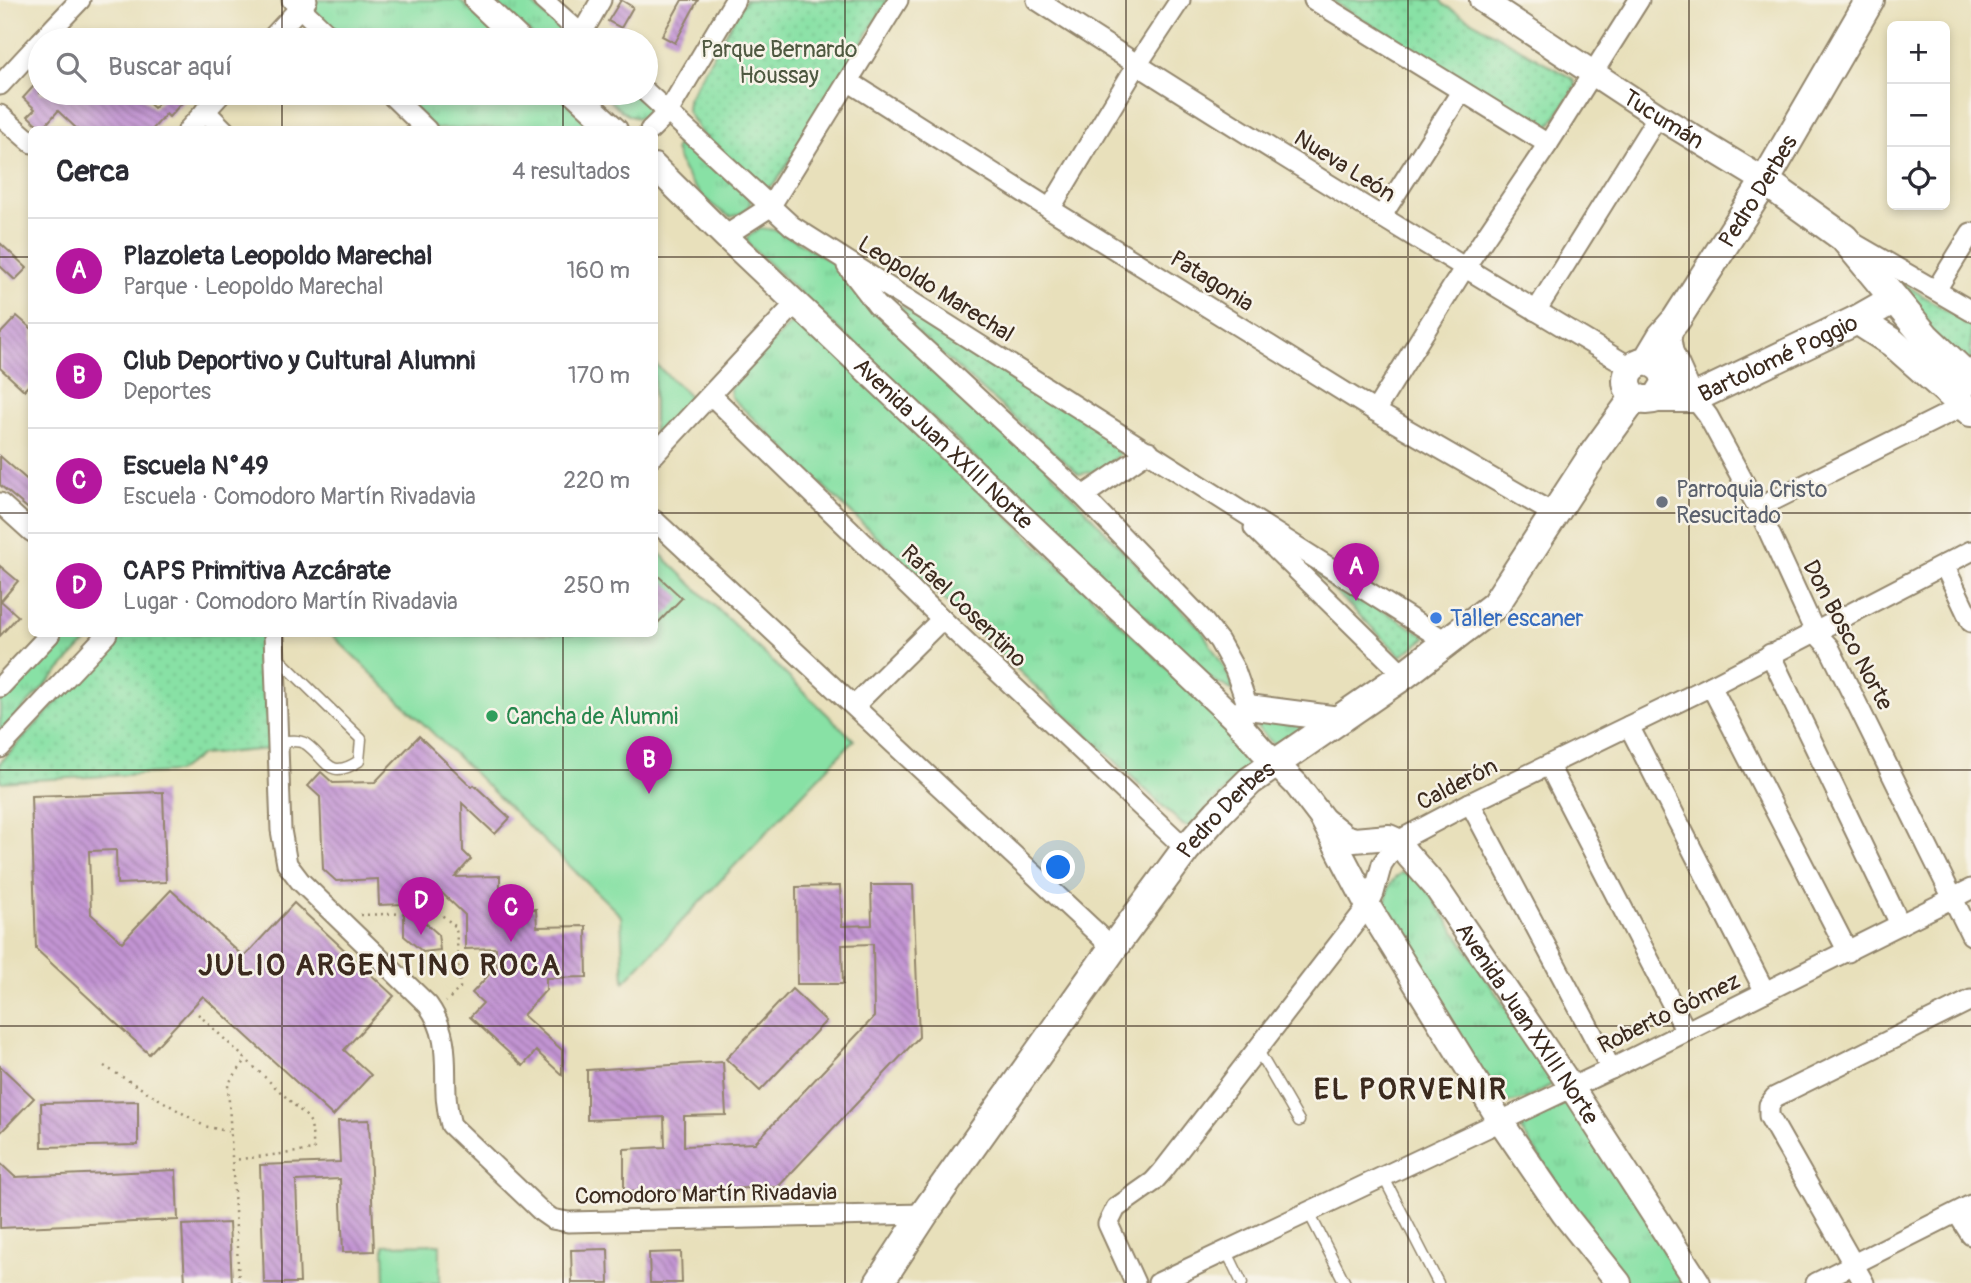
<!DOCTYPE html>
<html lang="es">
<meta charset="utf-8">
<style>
body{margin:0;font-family:Pangolin,sans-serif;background:#f7f7f7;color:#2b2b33}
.controls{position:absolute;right:21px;top:21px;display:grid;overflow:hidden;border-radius:10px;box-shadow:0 4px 10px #0003}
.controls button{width:63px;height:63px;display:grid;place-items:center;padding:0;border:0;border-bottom:2px solid #e1e1e2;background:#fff;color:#2b2b33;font:35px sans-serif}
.you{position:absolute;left:1059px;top:868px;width:24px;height:24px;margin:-18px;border:5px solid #fff;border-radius:50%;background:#1a73e8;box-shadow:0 0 0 10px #1a73e833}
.badge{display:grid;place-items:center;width:46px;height:46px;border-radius:50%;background:#b5179e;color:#fff;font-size:23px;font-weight:700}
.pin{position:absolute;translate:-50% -58px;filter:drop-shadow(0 2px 4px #0008)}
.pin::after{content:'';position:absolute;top:37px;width:24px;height:21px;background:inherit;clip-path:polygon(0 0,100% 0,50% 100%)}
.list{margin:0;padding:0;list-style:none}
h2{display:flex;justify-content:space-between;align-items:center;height:91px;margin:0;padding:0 28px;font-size:30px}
h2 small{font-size:23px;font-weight:400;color:#7c7c81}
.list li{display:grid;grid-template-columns:46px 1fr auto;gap:21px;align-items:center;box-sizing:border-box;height:105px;padding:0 28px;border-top:2px solid #e1e1e2}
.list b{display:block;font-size:26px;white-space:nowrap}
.list p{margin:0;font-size:23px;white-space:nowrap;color:#7c7c81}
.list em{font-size:23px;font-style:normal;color:#7c7c81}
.icon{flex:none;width:38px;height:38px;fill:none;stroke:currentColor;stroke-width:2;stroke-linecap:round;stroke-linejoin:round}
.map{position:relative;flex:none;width:1971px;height:1283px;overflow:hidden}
.search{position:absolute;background:#fff;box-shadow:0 4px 10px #0003;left:28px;top:28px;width:630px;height:77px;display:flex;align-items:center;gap:18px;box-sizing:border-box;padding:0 24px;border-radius:38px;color:#7c7c81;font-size:26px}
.panel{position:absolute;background:#fff;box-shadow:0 4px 10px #0003;left:28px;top:126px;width:630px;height:511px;border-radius:10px}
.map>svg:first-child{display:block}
</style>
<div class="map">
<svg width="1971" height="1283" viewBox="0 0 1971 1283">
<defs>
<pattern id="grass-tufts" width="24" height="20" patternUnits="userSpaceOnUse" patternTransform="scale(1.75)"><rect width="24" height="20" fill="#88e1a5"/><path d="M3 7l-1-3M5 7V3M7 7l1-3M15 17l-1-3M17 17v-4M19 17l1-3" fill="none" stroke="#76c18e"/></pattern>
<pattern id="park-dots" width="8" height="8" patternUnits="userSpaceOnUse" patternTransform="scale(1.75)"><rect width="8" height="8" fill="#88e1a5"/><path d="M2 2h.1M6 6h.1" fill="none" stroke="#76c18e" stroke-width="1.8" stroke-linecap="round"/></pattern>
<pattern id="building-back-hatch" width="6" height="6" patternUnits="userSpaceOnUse" patternTransform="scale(1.75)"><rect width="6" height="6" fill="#c294d3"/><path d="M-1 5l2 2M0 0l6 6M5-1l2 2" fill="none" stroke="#9f79ab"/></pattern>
</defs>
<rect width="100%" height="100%" fill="#f7f3e8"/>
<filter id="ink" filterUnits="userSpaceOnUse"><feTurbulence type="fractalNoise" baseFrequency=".0143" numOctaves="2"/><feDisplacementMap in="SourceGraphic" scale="14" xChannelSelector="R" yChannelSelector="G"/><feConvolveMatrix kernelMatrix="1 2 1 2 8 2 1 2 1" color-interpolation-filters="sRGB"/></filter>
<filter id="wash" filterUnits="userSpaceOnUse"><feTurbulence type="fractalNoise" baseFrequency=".00686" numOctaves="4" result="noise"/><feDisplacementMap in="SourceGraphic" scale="28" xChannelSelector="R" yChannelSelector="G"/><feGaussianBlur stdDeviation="1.57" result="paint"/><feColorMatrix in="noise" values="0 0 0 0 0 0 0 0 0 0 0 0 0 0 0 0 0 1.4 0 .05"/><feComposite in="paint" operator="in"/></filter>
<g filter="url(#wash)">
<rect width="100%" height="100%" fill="#e8e0bb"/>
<g fill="url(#grass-tufts)" stroke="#628662" stroke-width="2">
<path d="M318 0H460L502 40H345L311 7Z"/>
<path d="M492 0H528L571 40H538Z"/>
<path d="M398 93H557L593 128 435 129Z"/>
<path d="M603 93H634L657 107V112C635 128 617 109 603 93Z"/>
<path d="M683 139 690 143 749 197 751 203 744 212 731 217C704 203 684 179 675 150L678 142Z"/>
<path d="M761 228 780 231 835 264 1047 468 1126 554 1201 629 1229 676 1234 691 1212 680 749 245 746 238Z"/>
<path d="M796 321H802L1186 686 1246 749 1250 758 1249 766 1189 827 1183 825 847 509 731 397 730 389 734 383 788 326Z"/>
<path d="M58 634H94L0 733V696Z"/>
<path d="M1256 718 1302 726 1301 730 1276 747 1254 724Z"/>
<path d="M1401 873 1412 875 1424 885 1553 1079 1551 1085C1533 1094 1513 1111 1494 1097L1386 909C1386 893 1387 883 1401 873Z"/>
<path d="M1567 1098 1692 1283H1628L1614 1267 1519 1127 1524 1120Z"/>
</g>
<g fill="url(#park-dots)" stroke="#628662" stroke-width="2">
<path d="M745 0H888L777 181 768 188 759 187 700 132 687 111 688 99Z"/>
<path d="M1331 0H1440L1444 5 1573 79 1576 86 1548 129 1539 128Z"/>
<path d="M1893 277 1971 326V368L1933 334Z"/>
<path d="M885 296 1122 443 1123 448C1116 463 1095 473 1079 474L883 303Z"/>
<path d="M1308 565 1427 637 1401 656Z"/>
<path d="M120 634H264L268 749 201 755 177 772 0 782V763Z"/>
</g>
<g fill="#88e1a5" stroke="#628662" stroke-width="2">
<path d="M654 363 691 397 655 435H654Z"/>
<path d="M655 549 854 740 624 982 621 916 331 634H654Z"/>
<path d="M440 1244V1283H385L384 1245Z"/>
</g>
<g id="blocks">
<g fill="url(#building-back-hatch)">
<path d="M621 0 633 7 621 28 608 21Z"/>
<path d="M682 0H698L675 43 662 36Z"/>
<path d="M40 79V93H138L154 108 168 93H191L169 117 166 114 152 130H78L58 111 42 129 28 116 35 109 23 98Z"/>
<path d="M0 243 27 268 15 280 0 266Z"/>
<path d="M17 316 32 329V382L24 390 0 368V334Z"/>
<path d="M0 456 32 484V512L0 485Z"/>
<path d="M0 566 18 581 1 601 18 616 0 636Z"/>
<path d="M654 572 682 598 654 627Z"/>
<path d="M419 736 472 787 474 785 510 818 495 834 462 803 463 851 471 859 455 877 500 876V910L536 909 537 927 586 926 587 977 546 978V990L523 1015 562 1050V1075L536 1051 523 1066 470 1017 483 1003 472 993 497 966 496 948 465 949V915L441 892 419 893 420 918 438 934 440 950 423 952 404 936V904L379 905 378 879 336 881 323 869 320 797 308 786 321 772 333 783 375 782Z"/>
<path d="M163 792 166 882 117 884 116 850 89 851 91 914 122 942 171 890 244 957 294 903 394 996 344 1050 371 1075 333 1116 203 996 149 1054 36 949 31 796Z"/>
<path d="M871 885H913L919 1037 778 1187 624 1192V1149L665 1147 664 1117 587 1120V1070L723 1062 726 1115 684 1116V1146L755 1143 874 1017 873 944 842 945 843 984H797L796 887 840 886 842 926 872 925Z"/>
<path d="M792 989 826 1021 760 1091 726 1059Z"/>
<path d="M0 1066 34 1098 0 1133Z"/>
<path d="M138 1101V1145L42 1147 41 1103Z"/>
<path d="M369 1120 374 1251 343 1252 340 1179 296 1181 300 1283H264L260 1165 340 1162 338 1121Z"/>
<path d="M0 1163 15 1177 176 1170 178 1220 0 1228Z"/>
<path d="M229 1223 232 1283H185L182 1225Z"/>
<path d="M608 1249 609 1283H572L571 1250Z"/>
<path d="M681 1252 682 1283H650L649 1253Z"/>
</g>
</g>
</g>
<g filter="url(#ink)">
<use href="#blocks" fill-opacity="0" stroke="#92856c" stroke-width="2"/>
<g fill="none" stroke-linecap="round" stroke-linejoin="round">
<g stroke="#92856c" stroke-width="13">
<g id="service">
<path d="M277 657 361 739 359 761C328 781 327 759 306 744 298 739 287 741 278 742"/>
<path d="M1257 1049 1299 1121"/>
<path d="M1383 1176 1438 1283"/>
<path d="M1308 1211 1345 1283"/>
<path d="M1226 1250 1242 1283"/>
</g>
</g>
<g stroke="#92856c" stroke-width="23">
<g id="minor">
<path d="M292 0 334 40"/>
<path d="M543 0 588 40"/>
<path d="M1037 0C1232 127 1431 248 1632 368"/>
<path d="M1314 0 1548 144"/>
<path d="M581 35 601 0"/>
<path d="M42 40 80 0"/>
<path d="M270 40 307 0"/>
<path d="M848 81 1050 209 1375 411 1554 514"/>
<path d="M0 85 40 42"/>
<path d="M646 92 792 226 1447 642"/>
<path d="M389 93 427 130"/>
<path d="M205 111 224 130"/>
<path d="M0 115 32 143"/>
<path d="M188 130 222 93"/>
<path d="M650 130 668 112 735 0"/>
<path d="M1050 209 1137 65 1180 0"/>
<path d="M1381 217 1461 92"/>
<path d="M725 236 770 207 898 0"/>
<path d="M1857 245 1971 311"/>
<path d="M847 266 877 305 1083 496 1201 618 1219 641 1235 670 1248 707"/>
<path d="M1936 290 1971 233"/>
<path d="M1536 311 1658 116"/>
<path d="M1675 321 1671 339 1673 351 1694 398 1708 416 1758 508 1815 632 1829 647 1971 935"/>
<path d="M711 395 942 619 1186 849"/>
<path d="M1375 411 1465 267 1548 144 1639 0"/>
<path d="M654 455 796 303"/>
<path d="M1083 496 1149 451"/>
<path d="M0 503 32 532"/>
<path d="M1758 508 1963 406"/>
<path d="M654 520 1113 948"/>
<path d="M1254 528 1404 675"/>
<path d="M1944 565 1971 622"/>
<path d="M274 634 281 830 287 864 300 881 428 1005C457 1045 438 1082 451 1125L542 1212 552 1219 568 1222 924 1214"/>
<path d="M1770 654 1900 924"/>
<path d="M1711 686 1848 952"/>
<path d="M0 687 50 634"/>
<path d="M854 706 942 619"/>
<path d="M1629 726 1765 992"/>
<path d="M0 748 107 634"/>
<path d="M1549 766 1686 1031"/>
<path d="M1470 803 1611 1069"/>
<path d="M1957 1213 1971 1235"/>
<path d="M1135 1283 1108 1224 1116 1208 1153 1182 1162 1172 1368 906 1374 893 1382 864 1398 841 1470 803 1711 686 1971 551"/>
<path d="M1158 1283 1611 1069 1971 889"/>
<path d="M1816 1283 1971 1205"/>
<path d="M1864 1283 1769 1116V1105L1775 1097 1971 1000"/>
</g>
</g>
<g stroke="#92856c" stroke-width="28">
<g id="tertiary">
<path d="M477 0 519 40"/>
<path id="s1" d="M1482 0 1658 116 1765 181"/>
<path d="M575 93 615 130"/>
<path id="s2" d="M654 166 725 236 1235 719 1261 749 1296 784 1322 818 1368 906 1501 1122 1564 1214 1619 1283"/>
<path d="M1235 719 1248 707 1339 719"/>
<path id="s3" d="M1325 821 1345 837 1354 840 1389 837 1398 841 1407 854 1436 887 1572 1088 1698 1283"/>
</g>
</g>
<g stroke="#92856c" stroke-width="32">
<g id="secondary">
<path d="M1765 181 1844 238 1925 336 1971 380"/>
<path d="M1857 320 1893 343 1971 412"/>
<path id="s4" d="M1647 361C1660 365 1665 371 1666 384L1657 398C1624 410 1615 365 1647 361L1662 336 1676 320 1765 181 1870 0"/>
<path id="s5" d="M1657 398H1694L1857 320 1894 299"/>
<path id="s6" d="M879 1283 924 1214 1113 948 1186 849 1218 813 1250 781 1404 675 1495 605 1595 452 1635 397"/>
</g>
</g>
<g stroke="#92856c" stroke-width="2.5" stroke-dasharray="2 5" stroke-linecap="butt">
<path d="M360 915 438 912 456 927 460 988 446 1002"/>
<path d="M198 1014 307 1117 311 1123 314 1150 233 1160"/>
<path d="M104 1066 204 1126 231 1132"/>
<path d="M239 1283 228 1084 246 1060"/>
</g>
<use href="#service" stroke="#fff" stroke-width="10"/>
<use href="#minor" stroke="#fff" stroke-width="19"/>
<use href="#tertiary" stroke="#fff" stroke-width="24"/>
<use href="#secondary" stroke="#fff" stroke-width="28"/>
</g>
</g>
<path fill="none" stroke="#3b2a1e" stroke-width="2" stroke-opacity="0.55" d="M282 0V40M563 0V40M845 0V1283M1126 0V1283M1408 0V1283M1689 0V1283M282 93V130M563 93V130M0 257H32M654 257H1971M0 513H32M654 513H1971M282 634V1283M563 634V1283M0 770H1971M0 1026H1971"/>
<circle fill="#6b7280" stroke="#f7f3e8" stroke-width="2.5" cx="1662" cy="502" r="7"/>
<circle fill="#3f7fe0" stroke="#f7f3e8" stroke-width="2.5" cx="1436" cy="618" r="7"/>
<circle fill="#2e9e5b" stroke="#f7f3e8" stroke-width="2.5" cx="492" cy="716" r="7"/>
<g text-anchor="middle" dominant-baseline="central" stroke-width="5" stroke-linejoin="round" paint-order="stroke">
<g font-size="23" fill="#4e5840" stroke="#f7f3e8">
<text x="779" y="49">Parque Bernardo<tspan x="779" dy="26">Houssay</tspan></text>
</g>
<g font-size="23" fill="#3b2a1e" stroke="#f7f3e8">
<text stroke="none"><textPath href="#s1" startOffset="217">Tucumán</textPath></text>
<text transform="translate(1345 166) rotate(32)">Nueva León</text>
<text stroke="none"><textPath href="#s4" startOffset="324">Pedro Derbes</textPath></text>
<text transform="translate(1212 281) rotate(32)">Patagonia</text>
<text transform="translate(936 289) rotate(32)">Leopoldo Marechal</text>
<text stroke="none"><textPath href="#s5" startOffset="130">Bartolomé Poggio</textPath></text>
<text stroke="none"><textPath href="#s2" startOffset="401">Avenida Juan XXIII Norte</textPath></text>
<text transform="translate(964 606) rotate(44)">Rafael Cosentino</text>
<text transform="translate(1848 635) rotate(62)">Don Bosco Norte</text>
<text transform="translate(1457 784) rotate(-27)">Calderón</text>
<text stroke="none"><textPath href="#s6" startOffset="588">Pedro Derbes</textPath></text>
<text transform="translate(1669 1013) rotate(-26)">Roberto Gómez</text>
<text stroke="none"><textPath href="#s3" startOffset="304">Avenida Juan XXIII Norte</textPath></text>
<text transform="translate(706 1194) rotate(-1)">Comodoro Martín Rivadavia</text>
</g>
<g font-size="23" fill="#5b616d" stroke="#f7f3e8" text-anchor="start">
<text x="1676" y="489">Parroquia Cristo<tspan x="1676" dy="26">Resucitado</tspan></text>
</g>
<g font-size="23" fill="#366cbe" stroke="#f7f3e8" text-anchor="start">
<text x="1450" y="618">Taller escaner</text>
</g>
<g font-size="23" fill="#27864d" stroke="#f7f3e8" text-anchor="start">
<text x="506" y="716">Cancha de Alumni</text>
</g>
<g font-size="30" font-weight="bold" letter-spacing="2" fill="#3b2a1e" stroke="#f7f3e8">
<text x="380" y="965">JULIO ARGENTINO ROCA</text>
<text x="1411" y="1089">EL PORVENIR</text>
</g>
</g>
</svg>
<div class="controls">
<button>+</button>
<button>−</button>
<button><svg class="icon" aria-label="locate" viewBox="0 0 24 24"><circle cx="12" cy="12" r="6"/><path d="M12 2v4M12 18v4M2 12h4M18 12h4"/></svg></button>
</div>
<div class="you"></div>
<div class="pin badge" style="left:1356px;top:601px">A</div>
<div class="pin badge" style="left:649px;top:794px">B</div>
<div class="pin badge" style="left:511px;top:942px">C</div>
<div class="pin badge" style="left:421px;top:935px">D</div>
<div class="search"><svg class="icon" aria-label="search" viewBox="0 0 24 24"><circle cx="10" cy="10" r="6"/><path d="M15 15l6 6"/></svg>Buscar aquí</div>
<section class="panel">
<h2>Cerca<small>4 resultados</small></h2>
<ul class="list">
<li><span class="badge">A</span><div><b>Plazoleta Leopoldo Marechal</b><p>Parque · Leopoldo Marechal</p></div><em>160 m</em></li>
<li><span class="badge">B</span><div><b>Club Deportivo y Cultural Alumni</b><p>Deportes</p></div><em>170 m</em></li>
<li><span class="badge">C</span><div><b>Escuela N°49</b><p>Escuela · Comodoro Martín Rivadavia</p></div><em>220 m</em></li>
<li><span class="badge">D</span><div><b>CAPS Primitiva Azcárate</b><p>Lugar · Comodoro Martín Rivadavia</p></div><em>250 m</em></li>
</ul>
</section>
</div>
